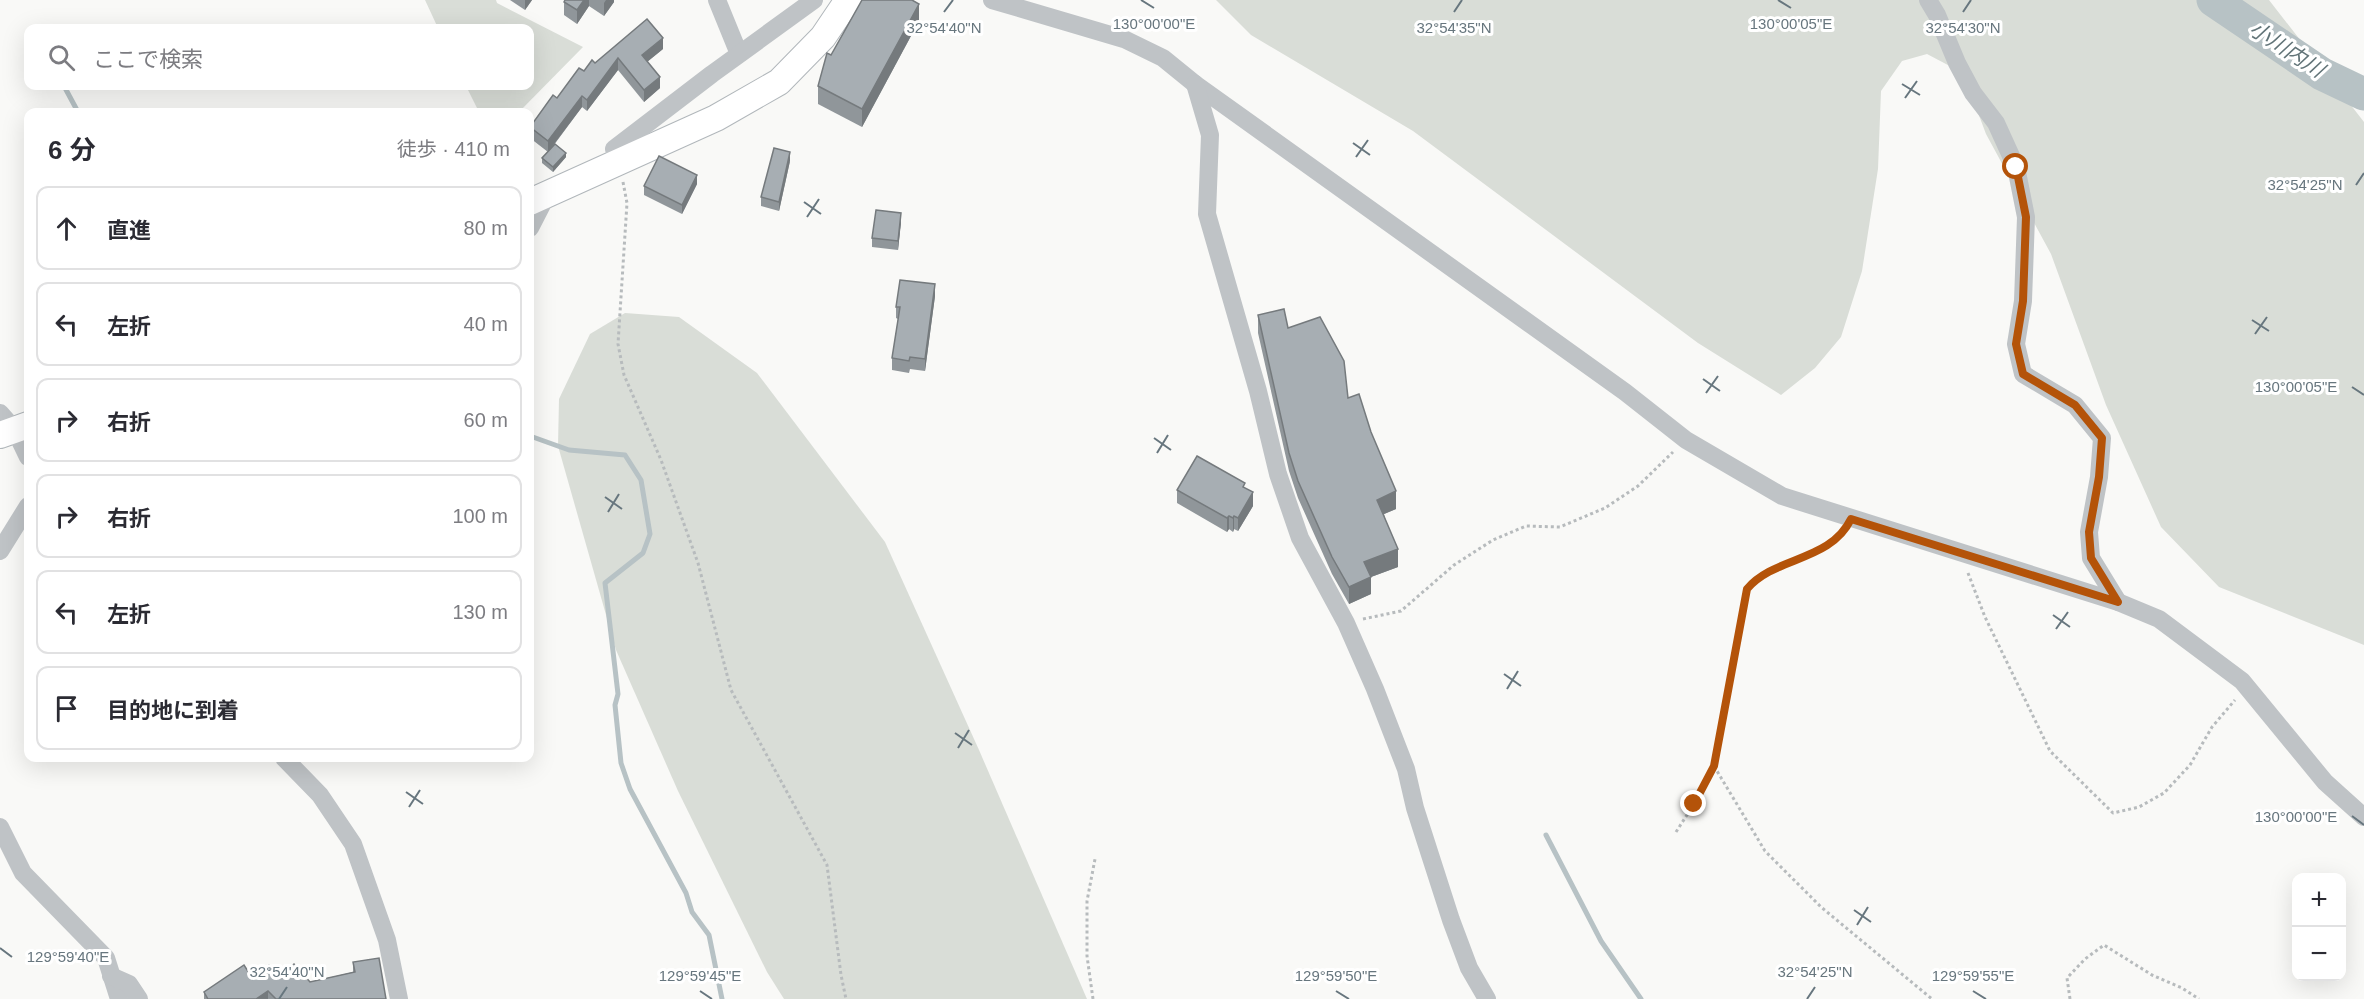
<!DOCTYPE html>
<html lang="ja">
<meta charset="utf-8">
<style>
body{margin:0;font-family:Arial,"Noto Sans JP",sans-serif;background:#f2f2f3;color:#2b2b33}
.controls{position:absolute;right:18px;bottom:18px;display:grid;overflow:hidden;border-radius:12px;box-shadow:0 6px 24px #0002}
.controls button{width:54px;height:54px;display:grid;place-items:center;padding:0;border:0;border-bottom:2px solid #e1e1e2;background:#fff;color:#2b2b33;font:30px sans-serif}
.stop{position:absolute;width:18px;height:18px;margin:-14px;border:4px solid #b45309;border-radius:50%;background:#fff}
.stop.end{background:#b45309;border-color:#fff;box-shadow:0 2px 6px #0008}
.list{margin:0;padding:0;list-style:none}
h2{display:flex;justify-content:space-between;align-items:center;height:78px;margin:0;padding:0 24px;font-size:26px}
h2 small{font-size:20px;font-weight:400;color:#7c7c81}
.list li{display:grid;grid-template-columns:39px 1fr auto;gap:18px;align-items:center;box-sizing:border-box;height:84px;margin:0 12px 12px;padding:0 12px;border:2px solid #e1e1e2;border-radius:12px}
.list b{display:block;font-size:22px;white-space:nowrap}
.list em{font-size:20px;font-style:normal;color:#7c7c81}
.icon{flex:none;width:33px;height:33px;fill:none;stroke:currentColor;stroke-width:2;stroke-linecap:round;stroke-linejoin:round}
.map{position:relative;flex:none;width:2364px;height:999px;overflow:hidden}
.search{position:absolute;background:#fff;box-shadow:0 6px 24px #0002;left:24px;top:24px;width:510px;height:66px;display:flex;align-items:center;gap:15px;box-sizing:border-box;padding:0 21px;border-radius:12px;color:#7c7c81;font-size:22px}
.panel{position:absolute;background:#fff;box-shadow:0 6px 24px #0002;left:24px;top:108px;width:510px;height:654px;border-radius:12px}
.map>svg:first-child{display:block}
</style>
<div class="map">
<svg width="2364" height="999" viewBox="0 0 2364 999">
<rect width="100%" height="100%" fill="#f9f9f7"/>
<g fill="#d9ddd7">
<path d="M425 0H496L497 3 583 47 519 112H479L466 86H530V28H438Z"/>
<path d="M1216 0H2269L2364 122V645L2219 587 2161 527 2106 405 2051 254 1986 134 1963 73 1927 54 1902 61 1881 91 1878 169 1862 271 1841 337 1815 368 1781 395 1698 343 1413 131 1251 35Z"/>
<path d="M625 313 679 317 757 373 885 542 979 750 1087 999H784L767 972 678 791 616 650 558 446 559 399 590 334Z"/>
</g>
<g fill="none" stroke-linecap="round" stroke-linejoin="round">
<g stroke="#b7c2c5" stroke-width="5">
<path d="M64 86 78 112"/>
<path d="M530 436 569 450 625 455 641 480 650 534 643 553 605 583 618 694 615 705 621 763 630 789 686 893 692 912 709 935 722 999"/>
<path d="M1546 835 1601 941 1641 999"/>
</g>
<path stroke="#b7c2c5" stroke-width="33" d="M2213 0 2322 74 2364 94"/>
<g stroke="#b1b7bb" stroke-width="28">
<g id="secondary">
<path d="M530 202 716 118 779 82 823 37 848 0"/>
<path d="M0 435 28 425"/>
</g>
</g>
<g stroke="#b7bbbd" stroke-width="3" stroke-dasharray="3 3" stroke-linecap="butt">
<path d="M623 182 627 203 618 344 624 375 661 460 698 563 731 690 827 865 841 975 846 999"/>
<path d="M1844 533 1826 547 1757 577 1747 589 1714 766 1765 851 1821 907 1932 999"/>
<path d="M1968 573 1985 617 2050 751 2113 813 2139 807 2164 793 2190 765 2212 727 2235 700"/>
<path d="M1363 619 1401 611 1454 565 1493 540 1526 526 1560 527 1605 508 1638 486 1673 452"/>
<path d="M1676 832 1694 804 1714 766"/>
<path d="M1093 999 1087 956V901L1095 859"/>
<path d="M2070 999 2067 978 2085 959 2104 945 2152 975 2182 988 2199 999"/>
</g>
<g stroke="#bfc3c6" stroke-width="18">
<path d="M717 0 739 54"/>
<path d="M992 0 1124 39 1163 58 1195 84 1625 392 1686 440 1782 496 2118 602 2159 619 2242 681 2325 782 2364 817"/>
<path d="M1928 0 1937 15 1957 63 1973 93 1996 123 2016 167 2026 217 2023 301 2016 344 2023 374 2075 405 2102 438 2099 477 2089 532 2091 558 2118 602"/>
<path d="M1195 84 1210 135 1207 214 1258 391 1278 474 1300 538 1346 623 1375 689 1406 769 1415 808 1451 920 1469 968 1487 999"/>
<path d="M620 162 614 149 712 74 814 0"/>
<path d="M530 228 547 195"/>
<path d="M0 413 15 430 28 457"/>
<path d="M0 551 28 506"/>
<path d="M284 758 320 795 353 844 387 940 399 999"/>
<path d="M0 827 23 873 106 958 119 999"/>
<path d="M111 976 129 984 139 999"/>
</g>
<use href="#secondary" stroke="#fff" stroke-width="26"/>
</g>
<g fill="#90969a">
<path d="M510 0H532L525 10Z"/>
<path d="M565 0H614V2L604 16 589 6 577 24 564 15V2Z"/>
<path d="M919 21 862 127 818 104V86L831 55Z"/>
<path d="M663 49 647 62 660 88 644 102 618 70 587 111 582 107 551 149 566 157 553 172 542 163V158L548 152 530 138V127L584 71 595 63Z"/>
<path d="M790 161 779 211 761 206V197Z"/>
<path d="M697 184 682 214 644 195V186Z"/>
<path d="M901 222 898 250 872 247V238Z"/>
<path d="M935 296 925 371 910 369 909 373 892 370V358L898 319 896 318V307Z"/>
<path d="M1258 315 1288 328 1348 398 1396 509 1384 514 1398 567 1371 577V594L1349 604 1332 574 1298 498 1289 471 1258 333Z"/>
<path d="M1245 488 1253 506 1238 531 1234 529 1233 532 1229 529 1227 532 1177 503V490Z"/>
<path d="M353 962 386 999H204V992L253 979 273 970 284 972 310 982 353 972Z"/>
</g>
<g fill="#757a7d">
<path d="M525 0H532L525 10Z"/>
<path d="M584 0H589V6L577 24V10Z"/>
<path d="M606 0H614V2L604 16V3Z"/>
<path d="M919 4V21L862 127V109Z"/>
<path d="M663 38V49L642 66V55Z"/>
<path d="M618 58V70L587 111V100Z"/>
<path d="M660 77V88L644 102V90Z"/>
<path d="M582 96V107L548 152V141Z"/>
<path d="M790 152V161L779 211V202Z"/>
<path d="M566 153V157L553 172V167Z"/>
<path d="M697 175V184L682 214V205Z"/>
<path d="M901 213V222L898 250V241Z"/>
<path d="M935 284V296L925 371V359Z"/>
<path d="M1396 491V509L1377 517V500Z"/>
<path d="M1253 492V506L1238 531V518Z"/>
<path d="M1229 516V529L1227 532V518Z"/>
<path d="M1234 516V529L1233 532V518Z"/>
<path d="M1398 549V567L1371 577V594L1349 604V587L1364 562Z"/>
<path d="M268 991V999H256Z"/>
</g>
<g fill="#a7aeb3" stroke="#757a7d" stroke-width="1.5">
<path d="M565 0H584L577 10 564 2Z"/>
<path d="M862 0H912L919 4 862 109 818 86 827 53 831 55Z"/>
<path d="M647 19 663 38 642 55 660 77 644 90 618 58 587 100 582 96 548 141 530 127 553 95 557 98 579 68 584 71 592 60 595 63Z"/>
<path d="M555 144 566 153 553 167 542 158Z"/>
<path d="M774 148 790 152 779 202 761 197Z"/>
<path d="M659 156 697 175 682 205 644 186Z"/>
<path d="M876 210 901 213 898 241 872 238Z"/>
<path d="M900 280 935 284 925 359 910 357 909 361 892 358 900 307H896Z"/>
<path d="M1284 309 1288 328 1320 317 1344 361 1348 398 1359 394 1371 432 1396 491 1377 500 1398 549 1364 562 1371 577 1349 587 1332 557 1298 481 1289 453 1258 315Z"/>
<path d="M1197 456 1245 483 1243 487 1253 492 1238 518 1234 516 1233 518 1229 516 1227 518 1177 490Z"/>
<path d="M379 958 386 999H276L268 991 256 999H208L204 992 244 965 253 979 269 965 273 970 278 965 284 972 294 964 310 982 355 972 353 962Z"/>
</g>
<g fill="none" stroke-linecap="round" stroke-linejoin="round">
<path stroke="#b45309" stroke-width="8" d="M1694 804 1714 766 1747 589C1775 556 1830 562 1851 519L2118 602 2091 558 2089 532 2099 477 2102 438 2075 405 2023 374 2016 344 2023 301 2026 217 2016 167"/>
</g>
<path fill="none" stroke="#67767e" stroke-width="2" d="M1141 0 1154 8M1778 0 1791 8M944 12 953 0M1454 12 1462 0M1963 12 1971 0M1902 84 1920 95M1905 98 1917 81M1353 143 1370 155M1356 157 1368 140M2356 185 2364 173M804 202 821 214M807 217 819 199M2252 320 2269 331M2255 334 2267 317M1703 379 1720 391M2352 387 2364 395M1706 393 1718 376M1154 438 1171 450M1157 453 1168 435M605 497 622 509M608 512 619 494M2053 615 2070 627M2056 629 2068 612M1504 674 1521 686M1507 689 1518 671M955 733 972 745M958 748 969 730M406 792 423 804M409 807 420 790M2352 816 2364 825M1854 910 1871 922M1857 925 1868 907M0 948 12 957M700 991 712 999M1336 991 1349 999M1973 991 1986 999M279 999 287 987M1807 999 1815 987"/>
<g text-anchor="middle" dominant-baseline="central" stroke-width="6" stroke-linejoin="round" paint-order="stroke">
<g font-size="21" font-style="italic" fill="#627478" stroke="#fff">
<text transform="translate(2287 49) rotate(33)">小川内川</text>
</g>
</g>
<g font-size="15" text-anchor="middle" fill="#67767e" stroke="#fff" stroke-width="6" stroke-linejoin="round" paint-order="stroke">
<text x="1154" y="29">130°00'00"E</text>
<text x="1791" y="29">130°00'05"E</text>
<text x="944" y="33">32°54'40"N</text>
<text x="1454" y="33">32°54'35"N</text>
<text x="1963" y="33">32°54'30"N</text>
<text x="2305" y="190">32°54'25"N</text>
<text x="2296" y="392">130°00'05"E</text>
<text x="2296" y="822">130°00'00"E</text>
<text x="68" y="962">129°59'40"E</text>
<text x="287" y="977">32°54'40"N</text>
<text x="1815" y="977">32°54'25"N</text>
<text x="700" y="981">129°59'45"E</text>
<text x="1336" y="981">129°59'50"E</text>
<text x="1973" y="981">129°59'55"E</text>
</g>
</svg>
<div class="controls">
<button>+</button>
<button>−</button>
</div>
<div class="stop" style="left:2016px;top:167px"></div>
<div class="stop end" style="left:1694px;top:804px"></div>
<div class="search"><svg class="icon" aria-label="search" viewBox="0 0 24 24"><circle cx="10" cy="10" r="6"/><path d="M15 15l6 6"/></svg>ここで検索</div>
<section class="panel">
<h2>6 分<small>徒歩 · 410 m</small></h2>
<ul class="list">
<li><svg class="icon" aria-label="ahead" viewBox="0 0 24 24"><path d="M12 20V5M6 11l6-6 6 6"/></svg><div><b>直進</b></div><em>80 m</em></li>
<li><svg class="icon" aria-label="left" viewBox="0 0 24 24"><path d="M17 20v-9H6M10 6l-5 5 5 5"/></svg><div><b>左折</b></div><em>40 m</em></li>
<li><svg class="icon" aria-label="right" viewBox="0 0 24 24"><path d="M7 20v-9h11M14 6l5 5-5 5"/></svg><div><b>右折</b></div><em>60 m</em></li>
<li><svg class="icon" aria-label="right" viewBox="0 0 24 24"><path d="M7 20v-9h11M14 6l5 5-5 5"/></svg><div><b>右折</b></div><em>100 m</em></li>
<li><svg class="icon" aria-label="left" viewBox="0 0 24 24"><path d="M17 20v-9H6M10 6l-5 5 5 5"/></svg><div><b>左折</b></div><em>130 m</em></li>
<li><svg class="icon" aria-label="arrive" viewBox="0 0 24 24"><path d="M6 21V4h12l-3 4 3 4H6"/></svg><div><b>目的地に到着</b></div></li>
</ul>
</section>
</div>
